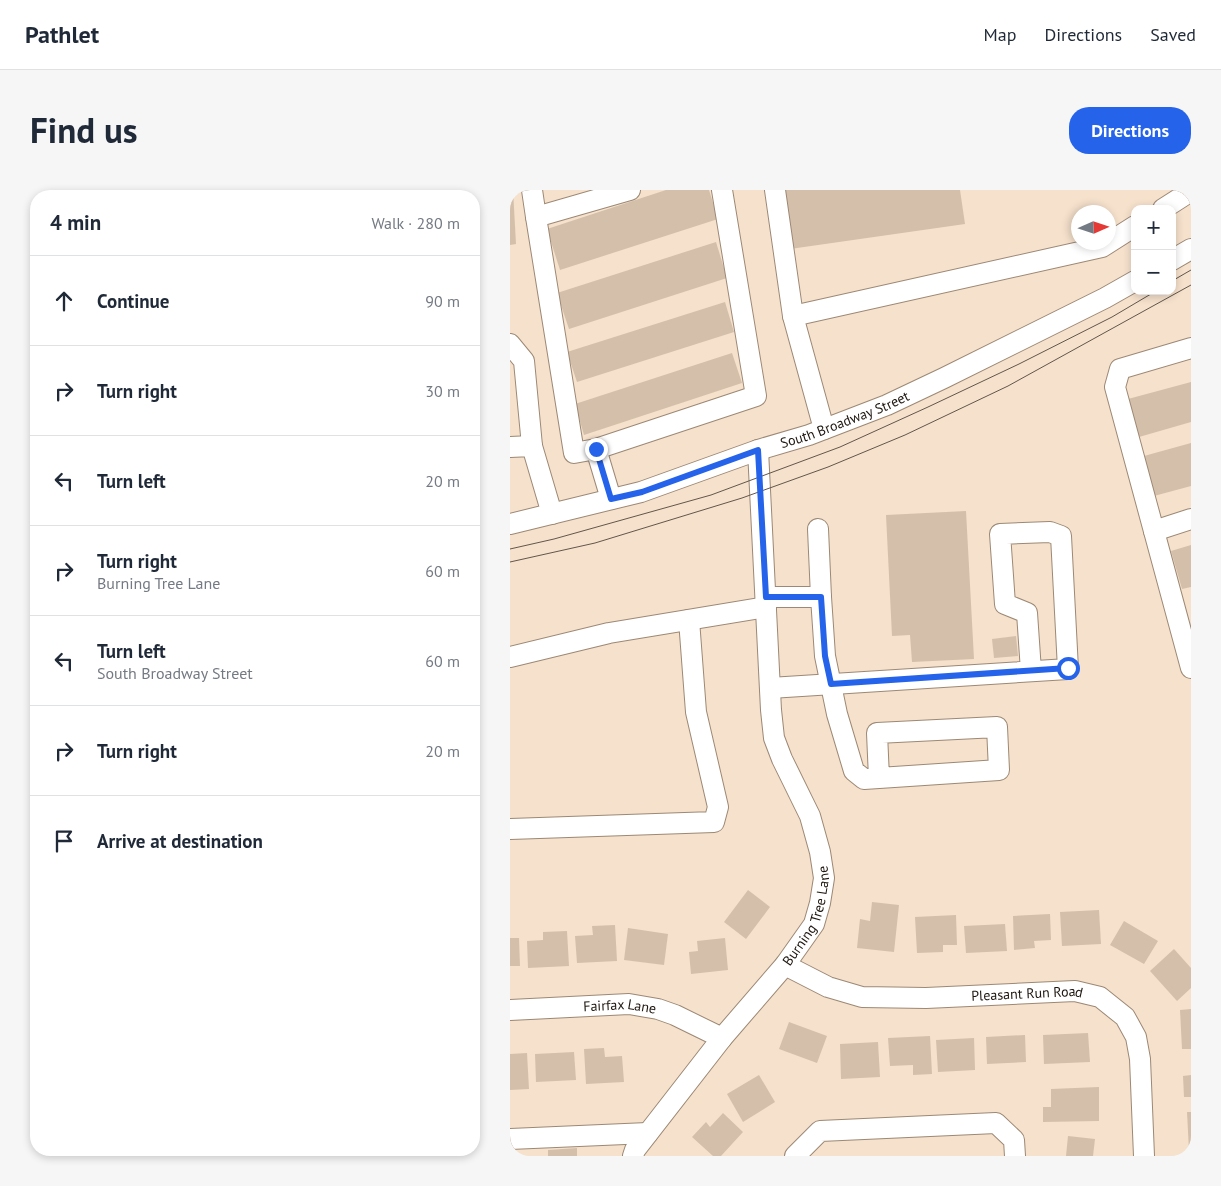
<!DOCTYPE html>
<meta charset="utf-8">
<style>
body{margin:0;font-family:"PT Sans",sans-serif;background:#f6f6f7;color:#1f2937}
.controls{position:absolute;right:15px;top:15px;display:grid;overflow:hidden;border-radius:10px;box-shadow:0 2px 8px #0003}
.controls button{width:45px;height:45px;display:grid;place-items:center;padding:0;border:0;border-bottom:1px solid #e0e1e3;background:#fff;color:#1f2937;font:25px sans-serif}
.compass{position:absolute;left:561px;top:15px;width:45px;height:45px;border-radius:50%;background:#fff;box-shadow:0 2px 8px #0003;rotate:87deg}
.stop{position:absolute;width:15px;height:15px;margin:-11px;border:4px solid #2563eb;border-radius:50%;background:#fff}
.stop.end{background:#2563eb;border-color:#fff;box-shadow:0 1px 5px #0008}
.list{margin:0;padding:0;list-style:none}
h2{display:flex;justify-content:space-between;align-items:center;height:65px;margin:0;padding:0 20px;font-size:21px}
h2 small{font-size:16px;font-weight:400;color:#747a83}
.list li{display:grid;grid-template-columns:32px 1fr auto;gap:15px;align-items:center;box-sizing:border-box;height:90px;padding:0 20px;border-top:1px solid #e0e1e3}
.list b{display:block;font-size:19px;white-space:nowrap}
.list p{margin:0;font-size:16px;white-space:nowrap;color:#747a83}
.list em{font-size:16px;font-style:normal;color:#747a83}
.icon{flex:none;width:28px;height:28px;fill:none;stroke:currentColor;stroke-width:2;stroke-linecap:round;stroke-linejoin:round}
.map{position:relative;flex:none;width:681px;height:966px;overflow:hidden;border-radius:20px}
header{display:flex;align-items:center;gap:30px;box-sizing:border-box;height:70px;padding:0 25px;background:#fff;border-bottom:1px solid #e0e1e3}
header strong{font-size:24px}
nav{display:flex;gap:28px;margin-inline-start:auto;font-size:18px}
.intro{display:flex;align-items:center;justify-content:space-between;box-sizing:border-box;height:120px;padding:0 30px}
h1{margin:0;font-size:35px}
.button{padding:12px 22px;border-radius:20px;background:#2563eb;color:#fff;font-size:18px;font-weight:700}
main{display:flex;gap:30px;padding:0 30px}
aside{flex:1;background:#fff;border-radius:20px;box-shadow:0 2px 8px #0003}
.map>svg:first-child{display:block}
</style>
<header>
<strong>Pathlet</strong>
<nav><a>Map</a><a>Directions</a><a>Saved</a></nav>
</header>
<div class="intro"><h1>Find us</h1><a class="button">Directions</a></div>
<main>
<aside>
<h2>4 min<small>Walk · 280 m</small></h2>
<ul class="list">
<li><svg class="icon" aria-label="ahead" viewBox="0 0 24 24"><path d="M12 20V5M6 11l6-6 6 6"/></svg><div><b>Continue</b></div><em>90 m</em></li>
<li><svg class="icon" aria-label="right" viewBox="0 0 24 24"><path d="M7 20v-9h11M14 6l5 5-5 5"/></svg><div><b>Turn right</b></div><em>30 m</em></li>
<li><svg class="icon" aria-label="left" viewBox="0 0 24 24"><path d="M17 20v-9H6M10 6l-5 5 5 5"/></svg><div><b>Turn left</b></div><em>20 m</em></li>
<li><svg class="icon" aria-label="right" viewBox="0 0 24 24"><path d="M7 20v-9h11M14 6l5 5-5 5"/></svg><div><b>Turn right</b><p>Burning Tree Lane</p></div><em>60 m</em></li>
<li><svg class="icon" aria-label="left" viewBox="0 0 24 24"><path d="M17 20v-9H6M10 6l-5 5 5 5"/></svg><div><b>Turn left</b><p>South Broadway Street</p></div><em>60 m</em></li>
<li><svg class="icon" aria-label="right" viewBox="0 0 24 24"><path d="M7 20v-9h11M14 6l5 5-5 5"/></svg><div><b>Turn right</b></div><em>20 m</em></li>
<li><svg class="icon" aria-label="arrive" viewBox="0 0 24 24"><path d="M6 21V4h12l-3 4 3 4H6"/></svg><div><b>Arrive at destination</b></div></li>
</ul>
</aside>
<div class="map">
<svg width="681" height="966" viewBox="0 0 681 966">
<rect width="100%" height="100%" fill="#f6e1cc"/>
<g fill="#d4bfab">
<path d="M0 0H3L6 54 0 55Z"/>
<path d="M156 0H199L208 29 50 80 37 39Z"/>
<path d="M272 0H450L455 34 280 59Z"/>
<path d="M206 52 217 88 59 139 47 103Z"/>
<path d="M215 112 224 142 67 192 57 162Z"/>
<path d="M222 163 232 193 74 245 65 214Z"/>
<path d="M681 192V232L629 247 618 209Z"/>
<path d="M681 253V296L644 306 634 266Z"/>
<path d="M456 321 464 469 402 472 400 445 382 446 376 325Z"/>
<path d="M681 355V397L672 399 661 361Z"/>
<path d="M506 446 508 466 484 468 482 449Z"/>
<path d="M238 700 260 717 236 749 214 732Z"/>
<path d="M362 712 389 715 384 762 347 758 350 729 360 731Z"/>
<path d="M589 720 591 754 552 756 550 722Z"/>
<path d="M540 724 541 750 524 751 525 758 504 760 503 726Z"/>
<path d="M446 725 447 755H433V762L407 763 405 727Z"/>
<path d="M614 731 648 751 634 774 600 755Z"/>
<path d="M495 734 497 761 456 763 454 736Z"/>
<path d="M105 735 107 771 67 773 65 746 83 745 82 736Z"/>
<path d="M118 738 158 744 154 775 114 770Z"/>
<path d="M57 741 59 776 18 778 17 751 33 750V742Z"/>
<path d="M0 748H9L10 776H0Z"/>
<path d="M215 748 218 780 181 784 179 762 188 761 187 751Z"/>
<path d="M664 759 681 778V798L667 811 640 781Z"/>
<path d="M681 819V859H672L670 820Z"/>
<path d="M279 832 317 846 307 873 269 859Z"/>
<path d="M578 843 580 872 534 874 533 845Z"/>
<path d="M515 845 516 872 477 874 476 847Z"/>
<path d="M420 846 422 884 403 885V875L380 876 378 848Z"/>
<path d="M464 848 465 880 428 882 426 850Z"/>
<path d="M368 852 370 887 331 889 330 854Z"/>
<path d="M94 858 95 867 112 866 114 892 76 894 74 859Z"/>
<path d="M64 862 66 890 26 892 25 864Z"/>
<path d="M17 863 19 899 0 900V864Z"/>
<path d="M249 885 265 912 233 932 217 904Z"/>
<path d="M681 885V907H674L673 886Z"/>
<path d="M589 897V931L533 932V917H541V899Z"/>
<path d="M677 922H681V961H679Z"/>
<path d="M213 923 233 942 211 966H203L182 947 196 932 200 937Z"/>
<path d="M558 946 585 949 583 966H556Z"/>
<path d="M67 958V966H38V960Z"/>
</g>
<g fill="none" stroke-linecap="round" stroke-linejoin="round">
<g stroke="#9c8874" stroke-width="22">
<g id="minor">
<path d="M22 0 26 27"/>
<path d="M120 0 26 27 64 263 86 259 246 206 212 0"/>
<path d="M265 0 283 126 314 239"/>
<path d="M653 19 681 1"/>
<path d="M662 70 681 59"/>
<path d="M283 126 592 57 625 36"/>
<path d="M0 154 14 171 22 256"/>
<path d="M681 158 610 179 605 197 681 478"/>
<path d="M0 257 22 256 42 324"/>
<path d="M86 259 101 309"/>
<path id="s1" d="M0 334 131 302 248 260 299 245 377 215 434 188 595 108 625 91"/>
<path d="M308 339 311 407"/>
<path d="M644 341 681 329"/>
<path d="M256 407H311L315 466 327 524 344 581 354 589 489 580 487 537 367 543 369 588"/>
<path d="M0 467 99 443 256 417"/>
<path d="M260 498 558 479 551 346 540 342 490 344 495 414 517 423 521 481"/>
<path d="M0 639 204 632 208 617 186 522 179 430"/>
<path id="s2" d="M275 775 318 797 352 807 416 808 565 801 590 807 615 827 626 847 630 869 634 966"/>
<path id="s3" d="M0 820 119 814 148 819 165 825 212 848"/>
<path d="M0 949 138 943"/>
<path id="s4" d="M123 966 125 960 212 848 275 775 304 734 310 713 314 688 310 662 300 626 272 569 264 548 261 520 248 260"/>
<path d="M285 966 310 941 486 933 504 950 505 966"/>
</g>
</g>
<use href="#minor" stroke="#fff" stroke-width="20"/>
<g stroke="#62564a" stroke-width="1">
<path d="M662 91 681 80"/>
<path d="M0 359 44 349 201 305 330 257 418 217 509 174 602 127 646 101"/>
<path d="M0 372 85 353 232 308 318 277 395 245 498 196 681 95"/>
</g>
</g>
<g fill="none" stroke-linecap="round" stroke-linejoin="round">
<path stroke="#2563eb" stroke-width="6" d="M86 259 101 309 132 302 248 260 256 407H311L315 466 321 494 558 478"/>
</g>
<g text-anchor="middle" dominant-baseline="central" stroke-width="4.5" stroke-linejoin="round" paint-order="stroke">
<g font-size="14" fill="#1e160f" stroke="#fff">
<text stroke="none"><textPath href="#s1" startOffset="351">South Broadway Street</textPath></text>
<text stroke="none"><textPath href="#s4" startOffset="300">Burning Tree Lane</textPath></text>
<text stroke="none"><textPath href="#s2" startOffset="249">Pleasant Run Road</textPath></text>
<text stroke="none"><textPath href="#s3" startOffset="110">Fairfax Lane</textPath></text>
</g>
</g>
</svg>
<div class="controls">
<button>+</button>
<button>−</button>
</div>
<svg class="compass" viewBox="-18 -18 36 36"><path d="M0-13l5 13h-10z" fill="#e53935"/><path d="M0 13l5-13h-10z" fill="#747a83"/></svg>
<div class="stop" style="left:558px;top:478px"></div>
<div class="stop end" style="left:86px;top:259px"></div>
</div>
</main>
